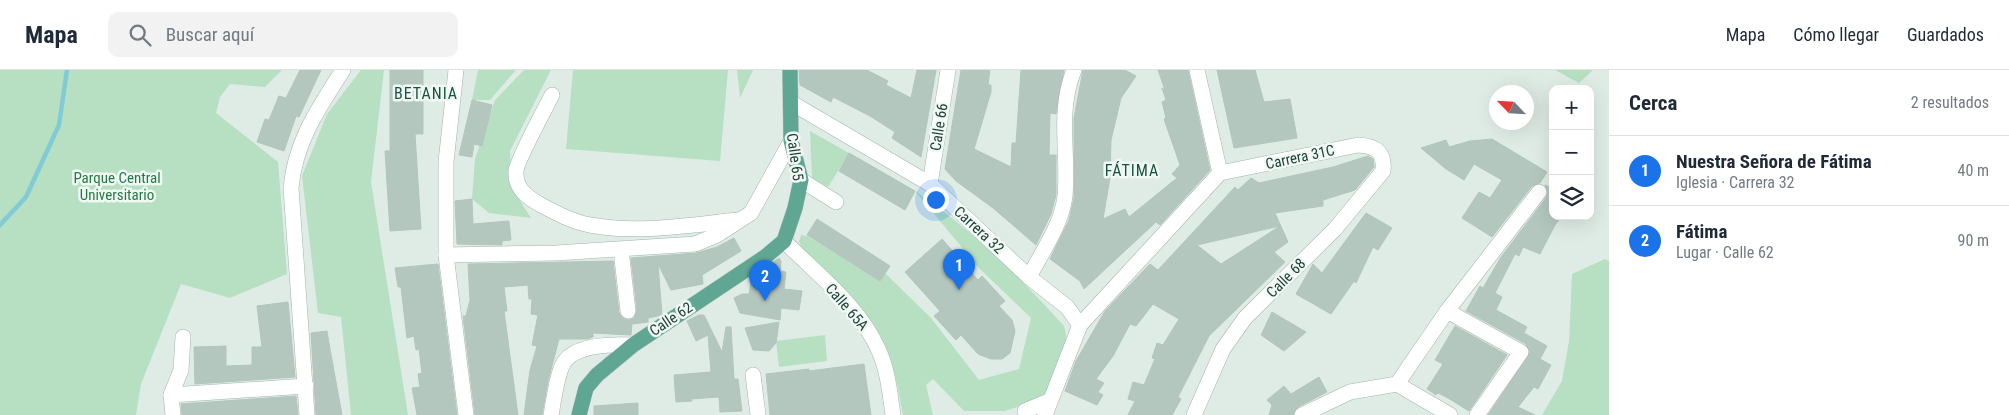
<!DOCTYPE html>
<html lang="es">
<meta charset="utf-8">
<style>
body{margin:0;font-family:"Roboto Condensed",sans-serif;background:#f2f2f3;color:#1f2937}
.controls{position:absolute;right:15px;top:15px;display:grid;overflow:hidden;border-radius:10px;box-shadow:0 5px 20px #0002}
.controls button{width:45px;height:45px;display:grid;place-items:center;padding:0;border:0;border-bottom:1px solid #e0e1e3;background:#fff;color:#1f2937;font:25px sans-serif}
.compass{position:absolute;left:1489px;top:15px;width:45px;height:45px;border-radius:50%;background:#fff;box-shadow:0 5px 20px #0002;rotate:295deg}
.you{position:absolute;left:935px;top:129px;width:18px;height:18px;margin:-12px;border:4px solid #fff;border-radius:50%;background:#1a73e8;box-shadow:0 0 0 8px #1a73e833}
.badge{display:grid;place-items:center;width:32px;height:32px;border-radius:50%;background:#1a73e8;color:#fff;font-size:16px;font-weight:700}
.pin{position:absolute;translate:-50% -41px;filter:drop-shadow(0 1px 2px #0008)}
.pin::after{content:'';position:absolute;top:26px;width:18px;height:15px;background:inherit;clip-path:polygon(0 0,100% 0,50% 100%)}
.list{margin:0;padding:0;list-style:none}
h2{display:flex;justify-content:space-between;align-items:center;height:65px;margin:0;padding:0 20px;font-size:21px}
h2 small{font-size:16px;font-weight:400;color:#747a83}
.list li{display:grid;grid-template-columns:32px 1fr auto;gap:15px;align-items:center;box-sizing:border-box;height:70px;padding:0 20px;border-top:1px solid #e0e1e3}
.list b{display:block;font-size:19px;white-space:nowrap}
.list p{margin:0;font-size:16px;white-space:nowrap;color:#747a83}
.list em{font-size:16px;font-style:normal;color:#747a83}
.icon{flex:none;width:28px;height:28px;fill:none;stroke:currentColor;stroke-width:2;stroke-linecap:round;stroke-linejoin:round}
.map{position:relative;flex:none;width:1609px;height:345px;overflow:hidden}
header{display:flex;align-items:center;gap:30px;box-sizing:border-box;height:70px;padding:0 25px;background:#fff;border-bottom:1px solid #e0e1e3}
header strong{font-size:24px}
nav{display:flex;gap:28px;margin-inline-start:auto;font-size:18px}
.search{width:350px;height:45px;background:#f2f2f3;display:flex;align-items:center;gap:12px;box-sizing:border-box;padding:0 18px;border-radius:10px;color:#747a83;font-size:19px}
main{display:flex}
aside{flex:1;background:#fff}
.map>svg:first-child{display:block}
</style>
<header>
<strong>Mapa</strong>
<div class="search"><svg class="icon" aria-label="search" viewBox="0 0 24 24"><circle cx="10" cy="10" r="6"/><path d="M15 15l6 6"/></svg>Buscar aquí</div>
<nav><a>Mapa</a><a>Cómo llegar</a><a>Guardados</a></nav>
</header>
<main>
<div class="map">
<svg width="1609" height="345" viewBox="0 0 1609 345">
<rect width="100%" height="100%" fill="#dfece6"/>
<g fill="#b6e0c1">
<path d="M0 0H282L265 17 230 14 220 27 216 43 278 92 287 204 230 228 181 214 141 314 136 345H0Z"/>
<path d="M361 0H384L371 112 408 345H351L341 247 318 243 302 106 327 44Z"/>
<path d="M478 0H516L490 30H472Z"/>
<path d="M524 0H551L510 81 512 118 531 148 489 143 472 129 475 89 495 30Z"/>
<path d="M573 0H728L720 91 566 79Z"/>
<path d="M737 0H753L740 28Z"/>
<path d="M1555 0H1593L1579 13Z"/>
<path d="M810 61 849 83 828 117 812 108Z"/>
<path d="M915 121C969 157 1021 208 1064 256L1067 270 1049 321 1041 329 1005 341H964L933 309 926 315 933 345H903C899 325 896 304 889 284 873 243 835 209 803 180L799 172 801 165 807 166 880 211 885 203 931 248 979 310 1019 299 1031 248 979 198Z"/>
<path d="M1605 189 1609 191V345H1542L1562 311 1569 271 1572 204Z"/>
<path d="M825 265 827 291 779 297 776 271Z"/>
</g>
<g fill="none" stroke-linecap="round" stroke-linejoin="round">
<path stroke="#81cbd7" stroke-width="4.5" d="M0 155 26 127 59 55 67 0"/>
</g>
<g fill="#b4c7bf" stroke="#b1c6bd" fill-rule="evenodd">
<path d="M300 0H321L299 47 296 46 284 81 257 72 265 49 269 50 279 26 286 28Z"/>
<path d="M390 0H423V64H415L421 159 390 161 385 81H390Z"/>
<path d="M799 0H867L888 11 886 15 911 28 917 0H936L921 87 892 68 895 62 870 46 833 27 831 32 800 15Z"/>
<path d="M961 0H990L988 15H991V22L974 79 1011 97 1012 73H1016L1021 0H1064L1056 44 1050 43 1049 85H1056V125L1051 144 1036 175 993 138 956 111 945 99Z"/>
<path d="M1083 0H1125L1136 6 1121 28 1111 70 1110 108 1103 149 1125 139 1129 147 1177 108 1172 104 1180 95 1164 49 1166 48 1162 32 1166 30 1162 18 1165 20 1158 0H1188L1210 100 1160 155 1156 152 1084 219 1080 211 1050 189 1069 150 1074 128V48Z"/>
<path d="M1217 0H1255L1264 32 1290 29 1297 68 1234 78Z"/>
<path d="M472 30 492 35 482 76 474 74 472 87 459 85Z"/>
<path d="M1492 69 1547 102 1540 113 1532 116 1492 167 1462 148 1479 122 1490 128 1502 110 1474 94 1464 110 1446 99 1421 78 1446 70 1449 77 1470 71Z"/>
<path d="M849 83 915 121 905 140 839 101Z"/>
<path d="M1368 86 1373 89 1374 97 1355 120 1323 130V136L1275 143 1288 172 1274 182 1285 192 1209 266 1178 327 1181 329 1172 345H1128L1135 331 1128 329 1133 312 1144 315 1155 289 1152 288 1157 273 1163 275 1179 249 1153 234 1136 256 1130 254 1113 286 1096 309 1104 313 1098 322 1103 325 1097 335 1065 321 1076 291 1105 241 1150 194 1158 200 1235 117 1238 120 1251 108 1259 113 1333 97ZM1280 156 1221 194 1197 175Z"/>
<path d="M1545 115 1553 119V146H1562L1555 155 1540 184 1523 177 1519 186 1515 184 1495 223 1502 227 1496 240 1527 257 1524 263 1547 276 1540 289 1551 295 1538 319 1534 317 1518 337 1535 345H1488L1530 282 1526 274 1466 241 1480 216 1483 218 1501 187 1546 128 1548 123Z"/>
<path d="M472 129 473 154 509 151 511 170 502 171V175L457 174 455 131Z"/>
<path d="M1366 143 1392 158 1378 180 1373 177 1356 213 1354 211 1331 244 1296 224 1313 194 1322 203Z"/>
<path d="M817 149 890 196 880 211 807 165Z"/>
<path d="M734 168 741 181 702 205 703 214 671 220 658 194 662 245 648 248V252L632 254 631 265 593 263V267L587 269H559L548 311 542 345H524L530 300 537 276 532 275 538 245 531 244 532 229H529L528 215 504 217 507 241H504L518 345H475L463 246H466L470 230 468 194 613 191 619 243 624 249 629 250 634 248 637 240 631 188 696 183 717 177Z"/>
<path d="M942 169 978 210 982 206 1005 231 999 236 1012 250 1015 261 1010 283 1002 289H991L978 284 961 265 956 270 934 246 940 241 905 202Z"/>
<path d="M779 188 781 191 780 201 786 202 784 219 802 221 799 240 781 238 780 250 740 243 734 228 742 224H749L752 207Z"/>
<path d="M438 194 457 345H417L412 318 420 317 418 304 422 303 419 279 416 280 414 266 407 268 401 217H398L395 198Z"/>
<path d="M288 232 295 307 195 314 194 277 226 276V296L252 295V277H262L257 236Z"/>
<path d="M1272 242 1306 262 1284 281 1261 265Z"/>
<path d="M699 245H704L722 282 726 257H731L734 309H738L742 341 720 342 719 327 691 329 692 331 676 332 674 305 711 302 708 265 696 271 687 251Z"/>
<path d="M779 252 776 273 769 281 753 280 745 258Z"/>
<path d="M1455 256 1507 285 1469 341 1448 328 1438 323 1436 325 1427 319 1443 294 1435 290Z"/>
<path d="M327 261 330 279 342 345H316L311 263Z"/>
<path d="M864 294 871 345H770L766 304 809 299V301Z"/>
<path d="M1319 307 1327 322 1298 337 1293 345H1269L1272 335 1267 330 1284 316 1291 324Z"/>
<path d="M296 326 298 345H182L181 334Z"/>
<path d="M638 333V345H594V336Z"/>
</g>
<g fill="none" stroke-linecap="round" stroke-linejoin="round">
<g stroke="#a1b4ad" stroke-width="16">
<g id="minor">
<path d="M456 0 446 92V185L466 345"/>
<path d="M1197 0 1220 103"/>
<path d="M552 25C545 39 517 90 516 101 515 119 527 127 541 135 556 143 573 152 590 155 638 164 690 155 738 150"/>
<path d="M790 32 930 114 1029 207 1067 237 1080 255"/>
<path d="M801 110 836 132"/>
<path d="M930 114 948 0"/>
<path d="M784 171C817 204 860 237 879 281 888 301 890 324 893 345"/>
<path d="M621 180 628 241"/>
<path d="M446 185 556 183 695 174 717 165 751 143 791 71"/>
<path d="M1029 207C1042 182 1062 154 1065 126 1069 82 1057 43 1074 0"/>
<path d="M1447 241 1521 282 1477 345"/>
<path d="M753 305 758 345"/>
<path d="M1397 314 1450 345"/>
<path d="M171 325 306 316"/>
<path d="M1025 341 1049 331"/>
<path d="M173 345 171 325 181 300 183 267"/>
<path d="M307 345 291 118C295 72 318 39 343 0"/>
<path d="M551 345C554 329 556 310 562 296 571 274 613 274 633 275"/>
<path d="M1045 345 1080 255 1220 103"/>
<path d="M1194 345 1223 279 1245 248 1335 159 1383 101C1385 82 1376 76 1358 75L1220 103"/>
<path d="M1302 345 1350 322 1397 314 1447 241 1539 122"/>
</g>
</g>
<g stroke="#c0c9c6" stroke-width="16">
<path id="major" d="M579 345 586 318 597 305 633 275 765 187 784 171 795 138 801 110 791 71 790 0"/>
</g>
<use href="#minor" stroke="#fff" stroke-width="15"/>
<use href="#major" stroke="#5fa693" stroke-width="15"/>
</g>
<g text-anchor="middle" dominant-baseline="central" stroke-width="5" stroke-linejoin="round" paint-order="stroke">
<g font-size="15" fill="#1e3e35" stroke="#f0f8f4">
<text transform="translate(939 57) rotate(-81)">Calle 66</text>
<text transform="translate(795 87) rotate(82)">Calle 65</text>
<text transform="translate(1300 87) rotate(-12)">Carrera 31C</text>
<text transform="translate(979 160) rotate(43)">Carrera 32</text>
<text transform="translate(1286 208) rotate(-45)">Calle 68</text>
<text transform="translate(847 237) rotate(49)">Calle 65A</text>
<text transform="translate(671 249) rotate(-34)">Calle 62</text>
</g>
<g font-size="15" fill="#257944" stroke="#f0f8f4">
<text x="117" y="108">Parque Central<tspan x="117" dy="17">Universitario</tspan></text>
</g>
<g font-size="16" letter-spacing="1" fill="#195243" stroke="#f0f8f4">
<text x="426" y="23">BETANIA</text>
<text x="1132" y="100">FÁTIMA</text>
</g>
</g>
</svg>
<div class="controls">
<button>+</button>
<button>−</button>
<button><svg class="icon" aria-label="layers" viewBox="0 0 24 24"><path d="M12 4l9 5-9 5-9-5zM3 14l9 5 9-5"/></svg></button>
</div>
<svg class="compass" viewBox="-18 -18 36 36"><path d="M0-13l5 13h-10z" fill="#e53935"/><path d="M0 13l5-13h-10z" fill="#747a83"/></svg>
<div class="you"></div>
<div class="pin badge" style="left:959px;top:220px">1</div>
<div class="pin badge" style="left:765px;top:231px">2</div>
</div>
<aside>
<h2>Cerca<small>2 resultados</small></h2>
<ul class="list">
<li><span class="badge">1</span><div><b>Nuestra Señora de Fátima</b><p>Iglesia · Carrera 32</p></div><em>40 m</em></li>
<li><span class="badge">2</span><div><b>Fátima</b><p>Lugar · Calle 62</p></div><em>90 m</em></li>
</ul>
</aside>
</main>
